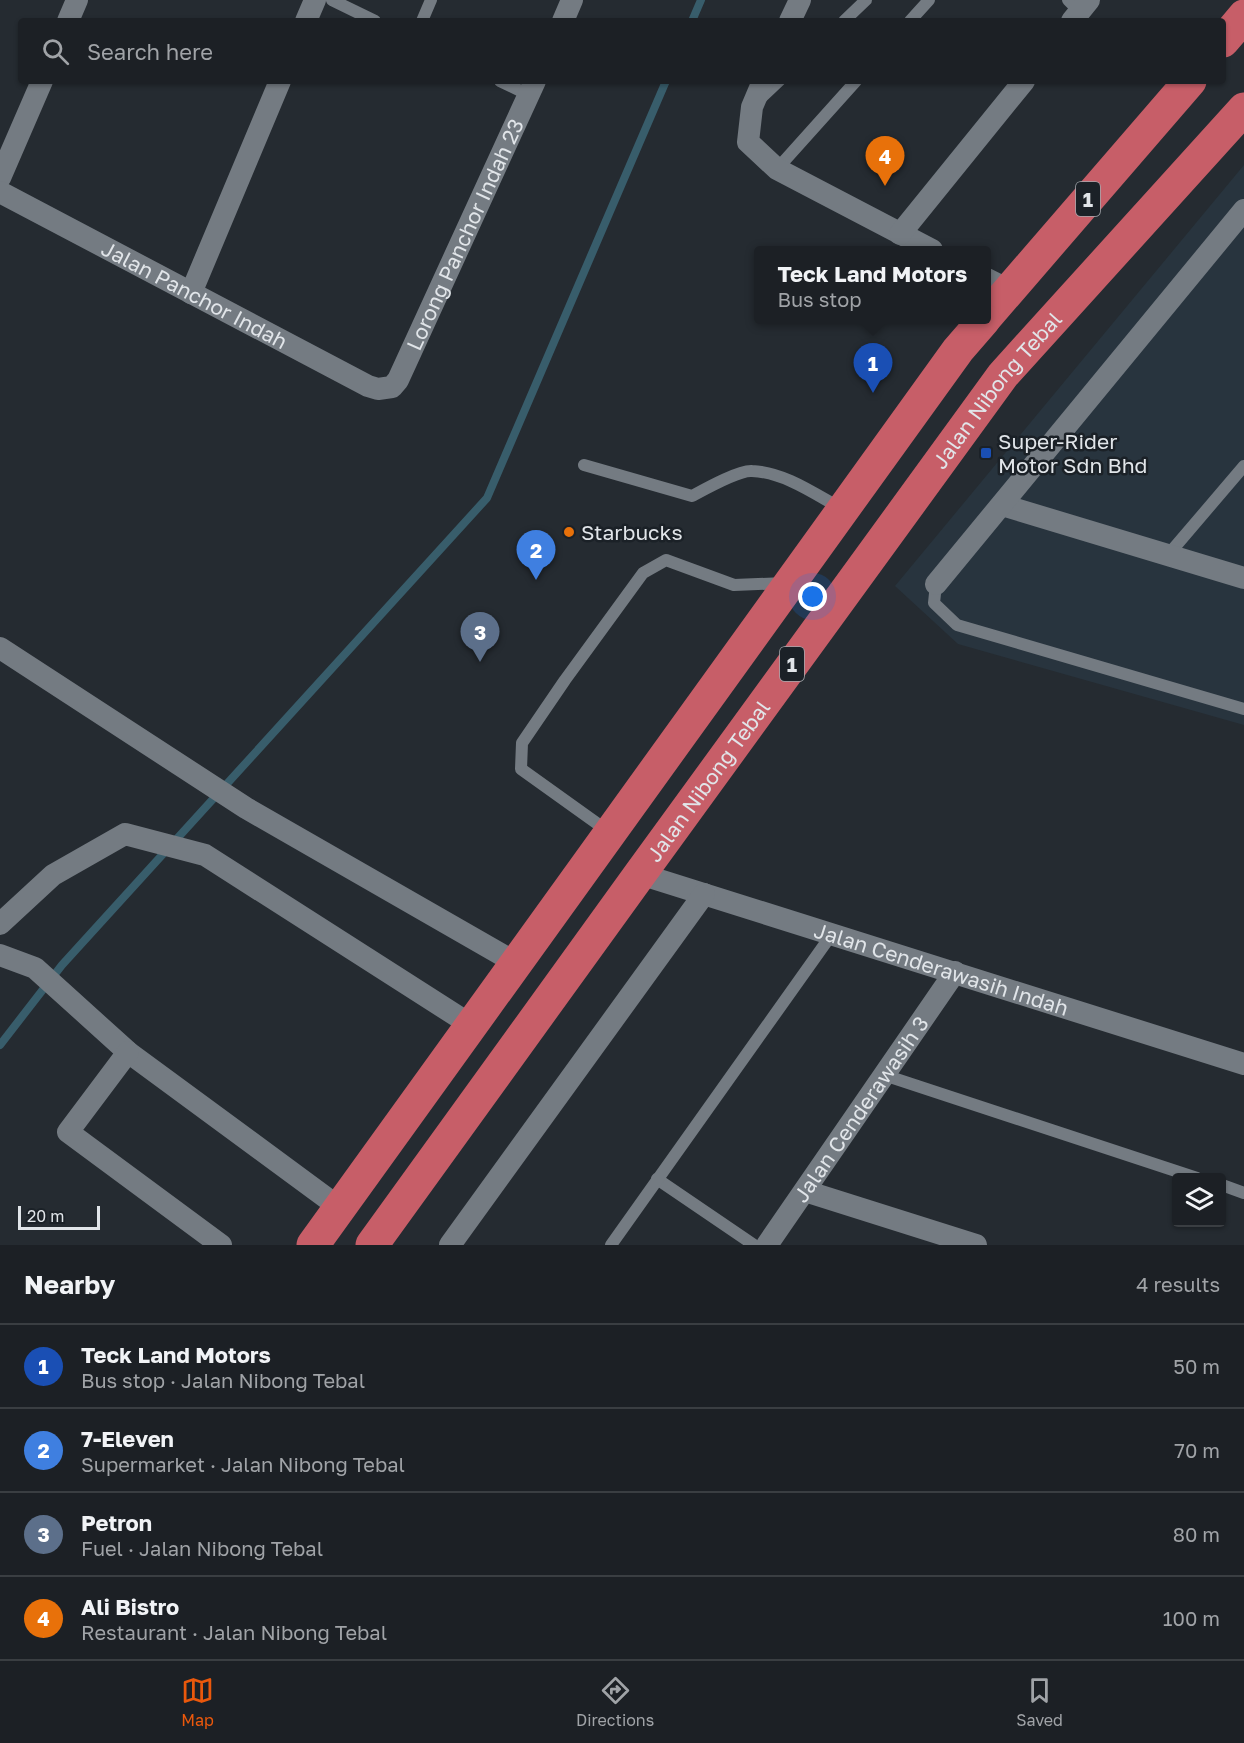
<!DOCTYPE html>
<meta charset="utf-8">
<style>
body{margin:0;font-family:"Golos Text",sans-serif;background:#292d32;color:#f1f3f6}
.controls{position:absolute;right:18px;bottom:18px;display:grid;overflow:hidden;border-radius:6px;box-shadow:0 2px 4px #0004}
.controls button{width:54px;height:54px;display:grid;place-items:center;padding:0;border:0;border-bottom:2px solid #3a3e42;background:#1c2025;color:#f1f3f6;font:30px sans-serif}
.scale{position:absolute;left:18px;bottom:15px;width:82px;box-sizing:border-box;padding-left:6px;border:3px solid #e1e5e9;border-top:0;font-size:16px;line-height:21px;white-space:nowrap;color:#e1e5e9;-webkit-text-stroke:4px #1b2127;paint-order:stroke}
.you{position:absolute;left:813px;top:597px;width:21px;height:21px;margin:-15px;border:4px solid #fff;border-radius:50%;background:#1a73e8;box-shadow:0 0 0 9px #1a73e833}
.badge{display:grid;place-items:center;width:39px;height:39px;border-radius:50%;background:#ea580c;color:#fff;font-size:20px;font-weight:700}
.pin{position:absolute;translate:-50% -50px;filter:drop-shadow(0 2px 3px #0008)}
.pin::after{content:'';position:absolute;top:32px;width:21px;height:18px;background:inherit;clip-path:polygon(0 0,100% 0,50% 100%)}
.popup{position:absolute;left:754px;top:246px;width:237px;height:78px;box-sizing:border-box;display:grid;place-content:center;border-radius:6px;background:#1c2025;filter:drop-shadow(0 2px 4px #0005);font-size:20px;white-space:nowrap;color:#a0a3a7}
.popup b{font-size:22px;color:#f1f3f6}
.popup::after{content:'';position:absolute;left:50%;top:100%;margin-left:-12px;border:12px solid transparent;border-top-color:#1c2025}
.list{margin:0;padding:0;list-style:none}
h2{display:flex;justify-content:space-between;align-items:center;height:78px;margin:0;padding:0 24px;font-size:26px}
h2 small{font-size:20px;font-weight:400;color:#a0a3a7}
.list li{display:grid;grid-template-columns:39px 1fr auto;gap:18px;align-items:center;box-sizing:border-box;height:84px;padding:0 24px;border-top:2px solid #3a3e42}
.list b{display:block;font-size:22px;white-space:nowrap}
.list p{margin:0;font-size:20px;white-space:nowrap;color:#a0a3a7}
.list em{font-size:20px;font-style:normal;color:#a0a3a7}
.icon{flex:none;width:33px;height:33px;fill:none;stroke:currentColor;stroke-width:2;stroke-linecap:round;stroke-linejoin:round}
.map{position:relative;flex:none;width:1244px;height:1245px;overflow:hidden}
.search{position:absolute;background:#1c2025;box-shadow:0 2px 4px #0004;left:18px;right:18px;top:18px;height:66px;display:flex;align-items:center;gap:15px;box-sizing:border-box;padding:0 21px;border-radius:6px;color:#a0a3a7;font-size:22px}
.sheet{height:414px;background:#1c2025}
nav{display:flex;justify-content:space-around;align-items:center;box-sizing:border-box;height:84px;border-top:2px solid #3a3e42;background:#1c2025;font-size:16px;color:#a0a3a7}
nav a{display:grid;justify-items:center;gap:3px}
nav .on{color:#ea580c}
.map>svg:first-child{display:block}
</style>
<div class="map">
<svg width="1244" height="1245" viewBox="0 0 1244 1245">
<rect width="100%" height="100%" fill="#252b31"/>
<path fill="#28343e" d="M1244 165V725L958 644 895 586Z"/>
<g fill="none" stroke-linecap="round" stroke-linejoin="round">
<g stroke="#385d6b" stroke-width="8">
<path d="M692 21 701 0"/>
<path d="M0 1045 62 965 487 498 666 81"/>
</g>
<g stroke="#747b82" stroke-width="12">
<path d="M332 0 375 21"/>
<path d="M1068 0 1080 12"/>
<path d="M422 21 431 0"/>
<path d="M844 21 866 0"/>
<path d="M910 21 929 0"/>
<path d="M500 81 529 95"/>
<path d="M761 98 779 81"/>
<path d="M777 169 856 81"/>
<path d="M584 465 692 496C705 489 739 470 752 471 784 472 815 494 842 509"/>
<path d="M1168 555 1244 466"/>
<path d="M936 584 934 603 957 625 1244 709"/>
<path d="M609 832 521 769 522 743 565 680 643 573 666 560 734 585 785 583"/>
<path d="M884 1075 1197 1178"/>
<path d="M657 1179 754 1245"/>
<path d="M1222 1185 1244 1193"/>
<path d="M611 1245 832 934"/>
</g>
<g stroke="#747b82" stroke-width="22">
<path d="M68 21 77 0"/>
<path d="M306 21 315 0"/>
<path d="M563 21 572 0"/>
<path d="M790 21 800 0"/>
<path d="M1072 21 1089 0"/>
<path d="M763 81 752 107 748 142 777 169 932 250"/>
<path d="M0 178 42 81"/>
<path id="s1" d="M0 192 368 386 378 389 392 387 398 380 535 81"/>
<path d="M900 234 1024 81"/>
<path d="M987 279 1009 290"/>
<path d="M191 293 280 81"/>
<path d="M1002 505 1244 578"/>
<path d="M936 584 1244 210"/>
<path d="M0 648 246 808 516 963"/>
<path id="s2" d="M640 874 1244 1064"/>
<path d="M0 924 53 875 125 834 205 855 471 1025"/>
<path d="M0 955 35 968 128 1052 340 1208"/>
<path d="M128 1052 68 1132 221 1245"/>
<path d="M805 1191 976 1245"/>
<path d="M450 1245 704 894"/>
<path id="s3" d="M767 1245 955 972"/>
</g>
<g stroke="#c75e68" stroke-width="33">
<path d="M1223 41 1244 16"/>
<path d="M987 316 1190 81"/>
<path d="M313 1245 958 350 984 320"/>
<path id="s4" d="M372 1245 640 874 1003 375 1244 109"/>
</g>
</g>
<rect fill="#1a4fb4" stroke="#1b2127" stroke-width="2" x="980" y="447" width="12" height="12" rx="3"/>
<circle fill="#e8710a" stroke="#1b2127" stroke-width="2" cx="569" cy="532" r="6"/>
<g text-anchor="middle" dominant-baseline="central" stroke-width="5" stroke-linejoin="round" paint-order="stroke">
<g fill="#1b2127" stroke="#a6aaaf" stroke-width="1.5">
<rect x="1076" y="182" width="24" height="34" rx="4.5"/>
<rect x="780" y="647" width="24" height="34" rx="4.5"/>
</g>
<g font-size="20" font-weight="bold" fill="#e1e5e9">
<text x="1088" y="199">1</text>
<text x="792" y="664">1</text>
</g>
<g font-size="21" fill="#e1e5e9" stroke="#1b2127">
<text stroke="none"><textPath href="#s1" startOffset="610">Lorong Panchor Indah 23</textPath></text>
<text stroke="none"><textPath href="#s1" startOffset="220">Jalan Panchor Indah</textPath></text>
<text stroke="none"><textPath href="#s4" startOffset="1059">Jalan Nibong Tebal</textPath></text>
<text stroke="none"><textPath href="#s4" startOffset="573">Jalan Nibong Tebal</textPath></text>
<text stroke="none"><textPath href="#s2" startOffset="316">Jalan Cenderawasih Indah</textPath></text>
<text stroke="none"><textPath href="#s3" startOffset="165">Jalan Cenderawasih 3</textPath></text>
</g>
<g font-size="21" fill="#e1e5e9" stroke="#1b2127" text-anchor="start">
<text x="998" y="441">Super-Rider<tspan x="998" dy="24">Motor Sdn Bhd</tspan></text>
<text x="581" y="532">Starbucks</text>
</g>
</g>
</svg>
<div class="controls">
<button><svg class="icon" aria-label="layers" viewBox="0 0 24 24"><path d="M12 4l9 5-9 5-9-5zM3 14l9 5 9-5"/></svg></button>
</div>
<div class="scale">20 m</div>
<div class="you"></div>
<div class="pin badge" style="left:873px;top:393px;background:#1a4fb4">1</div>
<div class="popup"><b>Teck Land Motors</b>Bus stop</div>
<div class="pin badge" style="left:536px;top:580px;background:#3f7fe0">2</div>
<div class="pin badge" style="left:480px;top:662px;background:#5c6f8a">3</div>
<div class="pin badge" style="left:885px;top:186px;background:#e8710a">4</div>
<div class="search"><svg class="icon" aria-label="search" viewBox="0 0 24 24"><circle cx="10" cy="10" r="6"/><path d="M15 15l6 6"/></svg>Search here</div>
</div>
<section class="sheet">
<h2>Nearby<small>4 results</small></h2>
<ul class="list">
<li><span class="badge" style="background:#1a4fb4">1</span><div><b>Teck Land Motors</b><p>Bus stop · Jalan Nibong Tebal</p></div><em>50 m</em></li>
<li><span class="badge" style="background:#3f7fe0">2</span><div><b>7-Eleven</b><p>Supermarket · Jalan Nibong Tebal</p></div><em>70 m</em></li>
<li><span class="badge" style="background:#5c6f8a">3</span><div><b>Petron</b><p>Fuel · Jalan Nibong Tebal</p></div><em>80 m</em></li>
<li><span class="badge" style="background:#e8710a">4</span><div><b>Ali Bistro</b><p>Restaurant · Jalan Nibong Tebal</p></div><em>100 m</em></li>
</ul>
</section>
<nav>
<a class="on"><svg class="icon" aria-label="map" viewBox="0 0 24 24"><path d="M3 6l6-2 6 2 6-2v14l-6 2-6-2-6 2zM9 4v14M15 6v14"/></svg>Map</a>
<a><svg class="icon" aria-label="directions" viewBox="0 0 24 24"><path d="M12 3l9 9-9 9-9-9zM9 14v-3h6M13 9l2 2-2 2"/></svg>Directions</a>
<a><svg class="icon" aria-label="saved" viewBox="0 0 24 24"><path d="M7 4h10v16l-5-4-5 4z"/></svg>Saved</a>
</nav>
